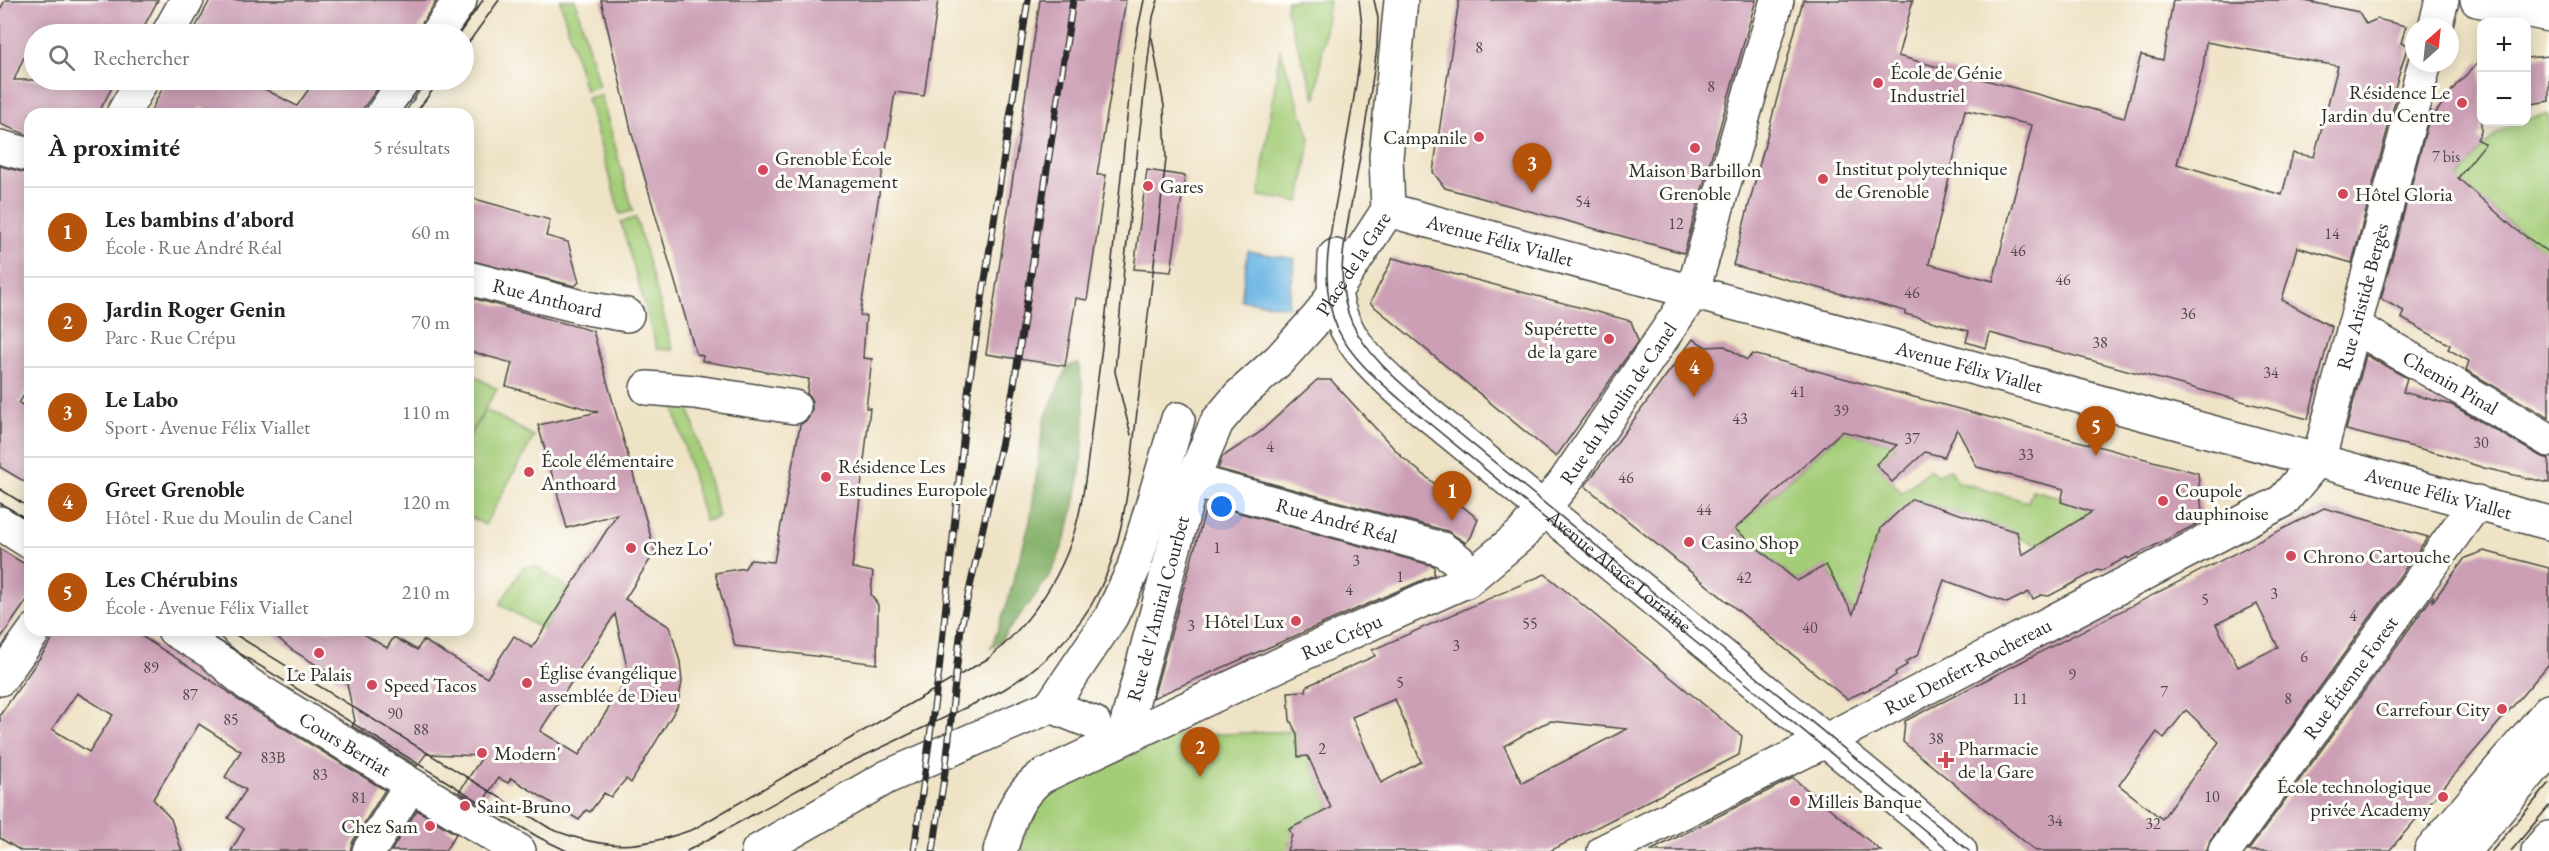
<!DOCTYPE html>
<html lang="fr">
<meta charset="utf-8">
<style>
body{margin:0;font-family:"EB Garamond",serif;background:#f2f2f2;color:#222}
.controls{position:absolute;right:18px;top:18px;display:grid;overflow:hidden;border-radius:12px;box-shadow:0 3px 15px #0003}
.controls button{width:54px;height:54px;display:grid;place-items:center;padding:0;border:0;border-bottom:2px solid #e0e0e0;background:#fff;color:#222;font:30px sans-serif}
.compass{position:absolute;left:2405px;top:18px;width:54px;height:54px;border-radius:50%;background:#fff;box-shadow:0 3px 15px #0003;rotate:27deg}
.you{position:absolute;left:1222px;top:507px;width:21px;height:21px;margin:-15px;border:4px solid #fff;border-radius:50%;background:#1a73e8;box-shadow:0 0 0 9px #1a73e833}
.badge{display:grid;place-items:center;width:39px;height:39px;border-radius:50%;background:#b45309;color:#fff;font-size:20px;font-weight:700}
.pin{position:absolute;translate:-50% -50px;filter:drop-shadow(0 2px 3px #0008)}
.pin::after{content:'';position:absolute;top:32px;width:21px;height:18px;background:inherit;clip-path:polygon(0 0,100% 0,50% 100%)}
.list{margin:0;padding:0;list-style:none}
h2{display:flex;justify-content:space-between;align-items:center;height:78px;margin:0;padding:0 24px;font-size:26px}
h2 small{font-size:20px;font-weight:400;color:#767676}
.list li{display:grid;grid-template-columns:39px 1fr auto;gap:18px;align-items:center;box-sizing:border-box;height:90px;padding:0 24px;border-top:2px solid #e0e0e0}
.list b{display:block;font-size:22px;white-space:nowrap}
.list p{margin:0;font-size:20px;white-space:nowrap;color:#767676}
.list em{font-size:20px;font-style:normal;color:#767676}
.icon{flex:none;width:33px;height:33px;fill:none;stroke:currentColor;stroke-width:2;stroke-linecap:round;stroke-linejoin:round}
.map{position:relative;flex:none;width:2549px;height:851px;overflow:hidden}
.search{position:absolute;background:#fff;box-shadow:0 3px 15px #0003;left:24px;top:24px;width:450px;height:66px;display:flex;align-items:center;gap:15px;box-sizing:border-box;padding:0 21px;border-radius:33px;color:#767676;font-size:22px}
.panel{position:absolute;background:#fff;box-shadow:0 3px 15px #0003;left:24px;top:108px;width:450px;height:528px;border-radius:18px}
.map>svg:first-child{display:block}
</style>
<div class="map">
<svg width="2549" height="851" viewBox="0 0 2549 851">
<rect width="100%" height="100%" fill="#fdfcf7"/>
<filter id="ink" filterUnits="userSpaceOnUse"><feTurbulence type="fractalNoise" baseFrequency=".0167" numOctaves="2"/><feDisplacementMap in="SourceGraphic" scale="12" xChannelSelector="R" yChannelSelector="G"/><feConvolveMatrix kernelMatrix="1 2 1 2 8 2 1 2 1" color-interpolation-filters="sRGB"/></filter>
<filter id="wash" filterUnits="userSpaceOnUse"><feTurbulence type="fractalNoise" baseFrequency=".008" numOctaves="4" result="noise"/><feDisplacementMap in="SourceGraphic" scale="24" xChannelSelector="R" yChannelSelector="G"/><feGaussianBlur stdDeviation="1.35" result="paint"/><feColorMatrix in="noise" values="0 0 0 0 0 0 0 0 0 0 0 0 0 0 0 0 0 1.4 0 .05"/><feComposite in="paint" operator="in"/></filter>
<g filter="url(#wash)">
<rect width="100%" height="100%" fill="#efe3c6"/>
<g fill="#a4cd78" stroke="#687c52" stroke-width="1.5">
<path d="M560 0H575L599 86 585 90Z"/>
<path d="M1287 0H1329L1316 100 1286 10Z"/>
<path d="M1280 49 1310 139 1300 202 1259 196Z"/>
<path d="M601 95 633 211 620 214 587 98Z"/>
<path d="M2545 114 2549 116V254L2501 216 2458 179C2474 158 2498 122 2526 122L2527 119Z"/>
<path d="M636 218 673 350 657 349 621 222Z"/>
<path d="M468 372 497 389 468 437Z"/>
<path d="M671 398 687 401 719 517 705 521Z"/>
<path d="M486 410 534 436 485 525 468 516V439Z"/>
<path d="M1843 431 1897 445 1877 464 1902 493 1930 469 1936 476 1950 469 1958 482 2028 502 2032 490 2069 499 2120 504 2059 543 2051 537 2038 545 2018 538 2017 532 1922 502C1884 519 1882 523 1870 562L1902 620 1867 637 1826 566 1797 581 1735 529Z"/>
<path d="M535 566 569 589 543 630 500 604 523 568Z"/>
<path d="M1297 731 1298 756H1308L1331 808 1289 829 1295 840 1289 843 1291 851H1020L1037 797 1175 736Z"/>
</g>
<path fill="#83b068" stroke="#576e4a" stroke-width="1.5" d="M1078 363C1093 421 1078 518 1052 571 1041 591 1014 621 1000 641L991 648 1006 607 1030 522 1044 421 1067 367Z"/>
<path fill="#6cb5e4" stroke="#4c7088" stroke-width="1.5" d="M1248 251 1295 259 1288 307 1241 300Z"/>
<g id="blocks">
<g fill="#cc9fb5" fill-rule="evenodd">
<path d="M5 0H158L140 34H34L14 80H116L98 114H30V136L0 124V10Z"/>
<path d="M210 0H437L415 34H266L251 24 245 34H192Z"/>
<path d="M601 0H938L924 96 895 92 860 315 866 316 863 358 872 359 866 408H870L852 568 873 572 871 594 878 605 877 664 735 646 715 573 745 568 750 560 774 562 800 425 808 419 812 410V401L807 393 809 379 702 361 703 356 696 354 632 134Z"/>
<path d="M1040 0H1126L1097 175H1106L1087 300 1076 298 1065 366 986 354Z"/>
<path d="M1459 0H1756L1684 253 1445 188 1433 172Z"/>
<path d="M1803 0H1913L1898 56 2124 118 2141 55 2163 60 2173 0H2300L2359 12 2366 24 2377 19 2406 26 2401 43 2408 45 2395 88 2398 90 2352 263 2297 247 2282 300 2332 327 2308 419 1990 333 1986 348 1966 342 1969 331 1905 314V311L1733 265ZM2206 42 2338 66 2314 157 2293 153 2282 195 2177 164 2203 68ZM1965 110 2032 125 1993 281 1929 264Z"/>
<path d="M2549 56V101L2526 105V58Z"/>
<path d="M2481 60V132L2477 139 2485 144 2458 178 2514 228 2549 253V418L2466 370 2469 361 2448 349 2450 345 2401 318 2404 311 2381 299 2431 111 2435 114 2456 85Z"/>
<path d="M167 80H247L297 106 315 80H384L359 114H213L200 107 196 114H149Z"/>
<path d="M0 166 30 174V386L19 403 30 410V485L0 467Z"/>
<path d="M1147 170 1185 176 1171 272 1134 269Z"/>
<path d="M468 197 550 220 546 236 568 242 579 282 575 286 468 260Z"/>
<path d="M1393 258 1631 321 1638 341 1556 457 1370 303Z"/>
<path d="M468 297 593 331 655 552 625 599 670 627 680 662 682 682 677 707 631 783 626 779 611 797 604 793 590 812 586 810 579 820 511 778 508 783 498 778 481 805 459 792 483 756 426 754 417 766 352 726 355 721 347 684 292 650 269 630H357L387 648 394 637 417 650 423 640 487 678 514 636 532 648 617 514 567 528 538 425 598 412 506 386 512 363 468 351ZM615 614 629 676 579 755 540 731Z"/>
<path d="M1693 339 1706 347 1725 346 1747 360 1753 354 2198 473 2203 521 2128 559 2127 557 2101 571 2098 570 2049 596 2041 595 2033 599 2029 592 2007 603 1944 580 1918 655 1905 662 1907 665 1895 672 1896 675 1887 681 1847 699 1585 486ZM1957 429 1977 467 2064 489 2061 502 2092 512 2022 555 2017 532 1912 499 1881 528 1853 614 1826 565 1797 581 1735 529 1842 431 1897 445 1876 464 1892 482 1925 452 1944 457Z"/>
<path d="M2366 355 2407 378 2403 392 2452 405 2540 456 2549 459V483L2484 468 2441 454 2346 430Z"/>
<path d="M1317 380H1331L1402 457 1478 519 1471 537 1466 543 1447 531 1218 469 1222 457 1259 433Z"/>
<path d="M1207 504 1434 566V575L1153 698Z"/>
<path d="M2324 508 2428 537 2210 840 2207 851H2036L1903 742 1905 721ZM2257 604 2278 647 2238 667 2216 624ZM2186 710 2219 742 2162 819 2119 785 2157 732 2164 738Z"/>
<path d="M0 549 30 567V596L0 639Z"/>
<path d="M2484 551 2549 568V664L2389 851H2248L2433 596V601L2465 558Z"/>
<path d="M1545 574 1742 736 1739 755 1550 851H1287L1292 835 1289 829 1331 808 1308 756 1298 757 1297 734 1290 720 1288 692 1306 691 1307 686 1375 656 1372 650ZM1395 699 1421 762 1381 783 1352 717ZM1551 721 1627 729 1522 783 1504 746 1541 725Z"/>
<path d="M59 630H132L226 690 238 700 385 790 353 841 350 851H231L244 829 228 818 246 790 225 777 241 751 199 724 153 799 171 819 182 851H21L0 838V715ZM77 693 113 715 89 752 52 729Z"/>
<path d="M1793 778 1881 851H1650L1738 806Z"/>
<path d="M417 810 456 834 445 851H391Z"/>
</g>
</g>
</g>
<g filter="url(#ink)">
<use href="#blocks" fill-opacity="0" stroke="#484742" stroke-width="1.5"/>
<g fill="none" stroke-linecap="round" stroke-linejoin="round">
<g stroke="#484742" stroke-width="36">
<g id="minor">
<path d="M2477 0 2549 15"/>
<path d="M2435 27 2442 0"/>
<path d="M168 34 187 0"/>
<path d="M437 34 460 0"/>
<path d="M123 114 142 80"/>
<path d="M383 114 406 80"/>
<path d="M0 147 30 155"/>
<path id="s1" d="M1388 210 2549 523"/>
<path id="s2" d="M1335 256C1335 268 1333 282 1335 293 1341 338 1374 367 1405 395L1960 851"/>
<path id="s3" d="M468 278 586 308 627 315"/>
<path id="s4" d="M2354 326 2549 440"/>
<path d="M647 388 695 392 794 407"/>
<path id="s5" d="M1192 481 1442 549 1459 561 1466 581"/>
<path d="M0 523 30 542"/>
<path id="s6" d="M174 630 211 652 248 684 519 851"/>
<path d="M0 679 35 630"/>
<path d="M1051 706 1094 723"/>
<path id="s7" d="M1123 738 1192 481 1217 422 1239 396 1279 360 1319 316 1388 210 1386 157 1401 0"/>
<path d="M369 851 410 786"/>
<path d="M758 851 887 777 1051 706 1111 617 1133 570 1178 419"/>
<path id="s8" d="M1000 851C1010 820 1014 798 1041 777L1300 655 1466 581 1522 534 1564 483 1692 294 1777 0"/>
<path id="s9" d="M1604 851 1819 744 2283 501 2317 460 2323 443 2425 63"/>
<path id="s10" d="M2225 851 2477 502"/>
<path d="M2431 851 2549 711"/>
</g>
</g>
<g stroke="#484742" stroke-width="36">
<g id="major">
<path d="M2463 851 2549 750"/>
<path d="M2538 851 2549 838"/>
</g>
</g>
<use href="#minor" stroke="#fff" stroke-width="33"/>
<use href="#major" stroke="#fff" stroke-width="33"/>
<g stroke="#2b2b2b" stroke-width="1.5">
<path d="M1359 0 1362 26 1361 48C1356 94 1346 139 1339 185 1331 231 1317 284 1338 330 1352 359 1378 380 1402 401L1950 851"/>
<path d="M1374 0 1378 18 1377 47C1372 89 1364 131 1357 174 1349 221 1331 277 1352 323 1370 362 1411 391 1443 420L1969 851"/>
<path d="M459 34 483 0"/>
<path d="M464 49 499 0"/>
<path d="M400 114 425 80"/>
<path d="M415 114 440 80"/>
<path d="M1131 435 1115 372 1124 268 1153 17 1158 0"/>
<path d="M0 489 30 508"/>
<path d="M0 503 30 521"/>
<path d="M202 630 504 817 540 838 567 851"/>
<path d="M228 630 551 829C607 851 639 849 694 829L989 658C1024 628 1050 595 1067 553 1086 506 1088 451 1095 401 1111 284 1122 166 1134 48L1144 0"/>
<path d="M687 851 832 771 1003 690C1049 662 1087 624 1107 573 1128 520 1131 459 1138 403 1147 322 1157 240 1166 159L1164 106 1152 38"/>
<path d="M2492 851 2549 784"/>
<path d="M2511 851 2549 806"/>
</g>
<g stroke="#2b2b2b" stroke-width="7">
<g id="rail">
<path d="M914 851 939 671 969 384 1028 0"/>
<path d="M933 851 946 765 961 628 1013 391 1073 0"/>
</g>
</g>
<use href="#rail" stroke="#fdfcf7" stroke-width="4.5" stroke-dasharray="14" stroke-linecap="butt"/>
</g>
</g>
<g fill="#d1495b" stroke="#fdfcf7" stroke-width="2">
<circle cx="1878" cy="83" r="6"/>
<circle cx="2462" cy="103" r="6"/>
<circle cx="1479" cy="137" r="6"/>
<circle cx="1695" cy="148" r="6"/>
<circle cx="763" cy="170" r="6"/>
<circle cx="1823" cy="179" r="6"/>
<circle cx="1148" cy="186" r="6"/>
<circle cx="2343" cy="194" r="6"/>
<circle cx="1609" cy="339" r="6"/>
<circle cx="529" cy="472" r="6"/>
<circle cx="826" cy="477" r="6"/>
<circle cx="2163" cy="501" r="6"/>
<circle cx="1689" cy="542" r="6"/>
<circle cx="631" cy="548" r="6"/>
<circle cx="2291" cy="556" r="6"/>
<circle cx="1296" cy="621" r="6"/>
<circle cx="319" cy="653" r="6"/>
<circle cx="527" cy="683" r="6"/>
<circle cx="372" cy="685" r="6"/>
<circle cx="2502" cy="709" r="6"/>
<circle cx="482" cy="753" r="6"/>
<path d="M1943 751h6v6h6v6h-6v6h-6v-6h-6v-6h6z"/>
<circle cx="2443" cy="797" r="6"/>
<circle cx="1795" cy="801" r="6"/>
<circle cx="465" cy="806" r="6"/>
<circle cx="430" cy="826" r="6"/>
</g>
<g text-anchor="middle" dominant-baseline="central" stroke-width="6" stroke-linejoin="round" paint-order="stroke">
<g font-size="16" fill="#53484e">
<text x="1479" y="47">8</text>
<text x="1711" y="86">8</text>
<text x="2446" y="156">7 bis</text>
<text x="1583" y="201">54</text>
<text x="1676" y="223">12</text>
<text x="2332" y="233">14</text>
<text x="2018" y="250">46</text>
<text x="2063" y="279">46</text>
<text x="1912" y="292">46</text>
<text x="2188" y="313">36</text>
<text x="2100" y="342">38</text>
<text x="2271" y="372">34</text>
<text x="1798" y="391">41</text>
<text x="1841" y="410">39</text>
<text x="1740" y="418">43</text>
<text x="1912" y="438">37</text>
<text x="2481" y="442">30</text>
<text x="1270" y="446">4</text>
<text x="2026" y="454">33</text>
<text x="1626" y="477">46</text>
<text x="1704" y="509">44</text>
<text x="1217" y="547">1</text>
<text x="1356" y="560">3</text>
<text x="1400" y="576">1</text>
<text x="1744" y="577">42</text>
<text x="1349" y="589">4</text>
<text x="2274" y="593">3</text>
<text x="2205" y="599">5</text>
<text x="2353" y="615">4</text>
<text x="1530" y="623">55</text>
<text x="1191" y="625">3</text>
<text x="1810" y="627">40</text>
<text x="1456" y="645">3</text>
<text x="2304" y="656">6</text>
<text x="151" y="667">89</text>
<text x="2072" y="674">9</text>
<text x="1400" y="682">5</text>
<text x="2164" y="691">7</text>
<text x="190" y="694">87</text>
<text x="2020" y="698">11</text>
<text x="2288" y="698">8</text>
<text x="395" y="713">90</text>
<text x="231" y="719">85</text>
<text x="421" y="729">88</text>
<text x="1936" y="738">38</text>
<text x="1322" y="748">2</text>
<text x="273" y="757">83B</text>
<text x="320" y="774">83</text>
<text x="2212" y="796">10</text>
<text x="359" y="797">81</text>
<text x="2055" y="820">34</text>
<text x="2153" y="823">32</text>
</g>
<g font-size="20" fill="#2b2b2b" stroke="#fdfcf7" text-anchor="start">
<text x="1890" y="72">École de Génie<tspan x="1890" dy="23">Industriel</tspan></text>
<text x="2450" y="92" text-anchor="end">Résidence Le<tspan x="2450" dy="23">Jardin du Centre</tspan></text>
<text x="1467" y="137" text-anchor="end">Campanile</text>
<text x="775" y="158">Grenoble École<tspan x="775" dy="23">de Management</tspan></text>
<text x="1835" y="168">Institut polytechnique<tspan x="1835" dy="23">de Grenoble</tspan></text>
<text x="1695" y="170" text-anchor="middle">Maison Barbillon<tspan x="1695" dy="23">Grenoble</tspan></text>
<text x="1160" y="186">Gares</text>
<text x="2355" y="194">Hôtel Gloria</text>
<text x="1597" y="328" text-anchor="end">Supérette<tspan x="1597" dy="23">de la gare</tspan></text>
<text x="541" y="460">École élémentaire<tspan x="541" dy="23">Anthoard</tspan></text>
<text x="838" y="466">Résidence Les<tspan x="838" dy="23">Estudines Europole</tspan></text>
<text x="2175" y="490">Coupole<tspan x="2175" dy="23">dauphinoise</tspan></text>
<text x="1701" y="542">Casino Shop</text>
<text x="643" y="548">Chez Lo'</text>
<text x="2303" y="556">Chrono Cartouche</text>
<text x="1284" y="621" text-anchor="end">Hôtel Lux</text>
<text x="539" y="672">Église évangélique<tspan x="539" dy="23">assemblée de Dieu</tspan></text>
<text x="319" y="674" text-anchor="middle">Le Palais</text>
<text x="384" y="685">Speed Tacos</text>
<text x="2490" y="709" text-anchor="end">Carrefour City</text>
<text x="1958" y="748">Pharmacie<tspan x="1958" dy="23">de la Gare</tspan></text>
<text x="494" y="753">Modern'</text>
<text x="2431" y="786" text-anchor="end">École technologique<tspan x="2431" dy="23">privée Academy</tspan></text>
<text x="1807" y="801">Milleis Banque</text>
<text x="477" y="806">Saint-Bruno</text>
<text x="418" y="826" text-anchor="end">Chez Sam</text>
</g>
<g font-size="20" fill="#2b2b2b" stroke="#fdfcf7">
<text stroke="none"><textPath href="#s1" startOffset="116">Avenue Félix Viallet</textPath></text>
<text stroke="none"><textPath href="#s7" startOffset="540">Place de la Gare</textPath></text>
<text stroke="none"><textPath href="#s9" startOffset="987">Rue Aristide Bergès</textPath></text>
<text stroke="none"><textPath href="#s3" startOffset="82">Rue Anthoard</textPath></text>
<text stroke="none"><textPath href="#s1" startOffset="602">Avenue Félix Viallet</textPath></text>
<text stroke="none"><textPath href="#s4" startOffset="112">Chemin Pinal</textPath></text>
<text stroke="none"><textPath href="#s8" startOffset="790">Rue du Moulin de Canel</textPath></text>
<text stroke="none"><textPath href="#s1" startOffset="1088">Avenue Félix Viallet</textPath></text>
<text stroke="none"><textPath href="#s5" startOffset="150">Rue André Réal</textPath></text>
<text stroke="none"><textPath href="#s2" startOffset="441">Avenue Alsace Lorraine</textPath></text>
<text stroke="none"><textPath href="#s7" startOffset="134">Rue de l'Amiral Courbet</textPath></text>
<text stroke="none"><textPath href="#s8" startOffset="418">Rue Crépu</textPath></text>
<text stroke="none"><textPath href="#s9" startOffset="408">Rue Denfert-Rochereau</textPath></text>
<text stroke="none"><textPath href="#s10" startOffset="214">Rue Étienne Forest</textPath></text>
<text stroke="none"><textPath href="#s6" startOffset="206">Cours Berriat</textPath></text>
</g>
</g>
</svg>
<div class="controls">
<button>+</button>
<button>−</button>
</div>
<svg class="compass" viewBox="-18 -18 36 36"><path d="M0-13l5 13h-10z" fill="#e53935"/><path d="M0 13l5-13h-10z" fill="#767676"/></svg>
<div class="you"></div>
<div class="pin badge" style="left:1452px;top:521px">1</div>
<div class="pin badge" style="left:1200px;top:777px">2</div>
<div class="pin badge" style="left:1532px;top:193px">3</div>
<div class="pin badge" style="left:1694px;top:397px">4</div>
<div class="pin badge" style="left:2096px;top:456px">5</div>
<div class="search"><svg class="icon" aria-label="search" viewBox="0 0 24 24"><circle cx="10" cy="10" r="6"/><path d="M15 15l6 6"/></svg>Rechercher</div>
<section class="panel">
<h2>À proximité<small>5 résultats</small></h2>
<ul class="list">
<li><span class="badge">1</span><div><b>Les bambins d'abord</b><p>École · Rue André Réal</p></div><em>60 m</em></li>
<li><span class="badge">2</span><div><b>Jardin Roger Genin</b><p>Parc · Rue Crépu</p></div><em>70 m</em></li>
<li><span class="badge">3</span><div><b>Le Labo</b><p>Sport · Avenue Félix Viallet</p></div><em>110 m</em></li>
<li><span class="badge">4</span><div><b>Greet Grenoble</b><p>Hôtel · Rue du Moulin de Canel</p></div><em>120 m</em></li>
<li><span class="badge">5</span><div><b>Les Chérubins</b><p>École · Avenue Félix Viallet</p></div><em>210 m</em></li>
</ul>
</section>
</div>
